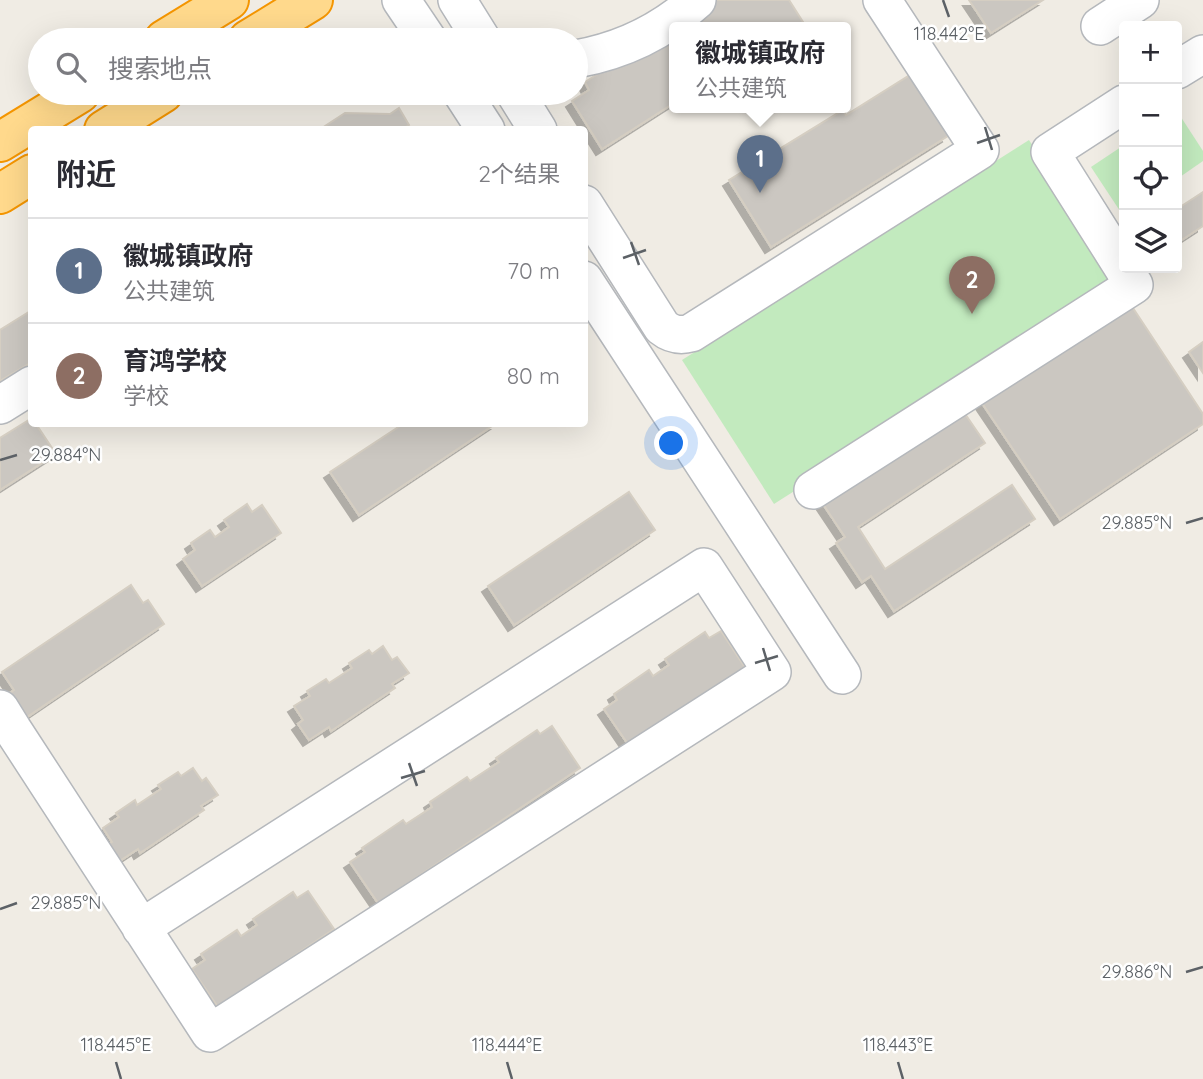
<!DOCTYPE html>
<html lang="zh">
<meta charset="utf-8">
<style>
body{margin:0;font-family:Quicksand,"Noto Sans SC",sans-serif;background:#f2f2f3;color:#2b2b33}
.controls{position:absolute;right:21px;top:21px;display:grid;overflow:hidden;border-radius:7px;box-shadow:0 7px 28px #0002}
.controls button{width:63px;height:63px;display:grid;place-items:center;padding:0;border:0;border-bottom:2px solid #e1e1e2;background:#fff;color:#2b2b33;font:35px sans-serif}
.you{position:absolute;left:672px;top:444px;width:24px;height:24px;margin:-18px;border:5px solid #fff;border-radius:50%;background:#1a73e8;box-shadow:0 0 0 10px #1a73e833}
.badge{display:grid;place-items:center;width:46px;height:46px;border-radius:50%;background:#7c3aed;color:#fff;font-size:23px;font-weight:700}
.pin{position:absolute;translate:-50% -58px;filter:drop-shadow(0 2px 4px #0008)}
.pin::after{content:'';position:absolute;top:37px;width:24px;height:21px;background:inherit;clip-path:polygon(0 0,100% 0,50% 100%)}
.popup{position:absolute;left:669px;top:22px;width:182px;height:91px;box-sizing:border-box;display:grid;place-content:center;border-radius:7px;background:#fff;filter:drop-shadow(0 2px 5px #0005);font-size:23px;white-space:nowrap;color:#7c7c81}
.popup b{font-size:26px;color:#2b2b33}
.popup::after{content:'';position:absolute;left:50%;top:100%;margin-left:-14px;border:14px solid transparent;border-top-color:#fff}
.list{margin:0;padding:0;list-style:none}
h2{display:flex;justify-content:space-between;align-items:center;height:91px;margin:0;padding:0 28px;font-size:30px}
h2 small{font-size:23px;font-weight:400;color:#7c7c81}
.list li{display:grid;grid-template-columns:46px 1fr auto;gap:21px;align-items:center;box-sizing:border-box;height:105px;padding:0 28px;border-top:2px solid #e1e1e2}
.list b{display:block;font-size:26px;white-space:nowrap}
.list p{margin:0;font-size:23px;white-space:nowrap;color:#7c7c81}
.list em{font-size:23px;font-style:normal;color:#7c7c81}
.icon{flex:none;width:38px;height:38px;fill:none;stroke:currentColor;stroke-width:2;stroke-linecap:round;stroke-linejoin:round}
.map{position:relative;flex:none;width:1203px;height:1079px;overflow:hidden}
.search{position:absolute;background:#fff;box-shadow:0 7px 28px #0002;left:28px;top:28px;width:560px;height:77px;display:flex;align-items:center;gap:18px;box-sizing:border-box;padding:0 24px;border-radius:38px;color:#7c7c81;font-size:26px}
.panel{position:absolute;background:#fff;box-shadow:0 7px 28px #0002;left:28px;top:126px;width:560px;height:301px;border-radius:7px}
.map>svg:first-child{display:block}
</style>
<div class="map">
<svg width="1203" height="1079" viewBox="0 0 1203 1079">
<defs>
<filter id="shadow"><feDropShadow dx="-6" dy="6" stdDeviation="0" flood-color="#0004"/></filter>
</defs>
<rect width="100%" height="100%" fill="#f0ece4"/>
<g fill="#c2eabe">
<path d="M1177 111 1203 151V161L1177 179Z"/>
<path d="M1029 140 1120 283 774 504 682 360Z"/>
<path d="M1124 145V213L1122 214 1091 167Z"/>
</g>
<g fill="#cbc7c1" stroke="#d5cec2" stroke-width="2" filter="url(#shadow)">
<path d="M715 0H789L803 22 795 27H674V103L602 149 572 101 589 90 585 82Z"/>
<path d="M969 0H1043L991 33Z"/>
<path d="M910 75 948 136 771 247 729 180 843 110 846 115Z"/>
<path d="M399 108 409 125 401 130H319L345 113 390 114Z"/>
<path d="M1203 192V226L1177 243V209Z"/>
<path d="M1131 305 1203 414V424L1060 519 982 403Z"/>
<path d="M32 310V362L0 381V330Z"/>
<path d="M1203 342V373L1189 352Z"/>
<path d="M961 408 985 443 858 527 885 569 1012 485 1035 519 894 611 871 576 862 582 836 543 845 537 821 501Z"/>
<path d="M32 418V424H36L56 454 0 490V438Z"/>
<path d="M403 424H495L359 515 330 472Z"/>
<path d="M629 492 655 530 514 625 488 586Z"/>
<path d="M247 504 252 512 262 505 281 533 202 586 183 559 195 550 191 543 210 530 215 537 229 527 224 520Z"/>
<path d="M131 585 143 603 148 600 164 624 27 717 10 693 14 690 2 672Z"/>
<path d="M721 631 746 669 630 747 604 709 617 700 614 694 649 670 653 676 669 665 665 659 705 632 709 638Z"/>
<path d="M383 646 392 660 397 657 409 673 392 684 395 688 331 731 329 727 309 740 298 724 303 720 294 706 310 696 307 691 326 679 329 683 352 668 349 663 369 650 372 654Z"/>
<path d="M552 726 580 768 378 903 350 862 365 852 362 848 403 820 406 824 432 807 430 802 467 777 470 781 499 762 496 758 537 730 540 734Z"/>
<path d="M193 768 202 781 206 778 218 795 201 806 204 810 140 853 138 849 118 862 107 845 112 842 103 828 119 817 116 813 135 800 137 805 161 789 158 785 178 772 181 776Z"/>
<path d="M308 891 334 929 218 1007 192 969 205 960 201 954 237 930 241 936 257 925 253 919 293 892 297 898Z"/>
</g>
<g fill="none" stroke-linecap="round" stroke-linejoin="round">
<g stroke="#b5b8bc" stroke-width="40">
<g id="minor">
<path d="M401 0 428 40"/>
<path d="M457 0 482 40"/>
<path d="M1100 26 1140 0"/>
<path d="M576 59C621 51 663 31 697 0"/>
<path d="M1177 70 1203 54"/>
<path d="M462 93 486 130"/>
<path d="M515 93 538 130"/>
<path d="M584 204 662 327C672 335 680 336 691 333L980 150 882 0"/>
<path d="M584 280 842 675"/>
<path d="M0 405 32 385"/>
<path d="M813 490 1134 285 1050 152 1124 104"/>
<path d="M0 709 13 730 210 1033 772 672 704 567 141 928"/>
</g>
</g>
<g stroke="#f49500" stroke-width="42">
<g id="highway">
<path d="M164 40 229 0"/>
<path d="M248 40 313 0"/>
<path d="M104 130 163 93"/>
<path d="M0 142 80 93"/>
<path d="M0 194 32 174"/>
</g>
</g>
<use href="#minor" stroke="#fff" stroke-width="37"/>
<use href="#highway" stroke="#ffd98c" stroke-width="38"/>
</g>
<path fill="none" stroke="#5c6166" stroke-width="2.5" d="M943 0 949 17M985 127 992 150M977 143 1000 135M631 242 639 265M623 258 646 250M0 460 17 455M1186 523 1203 518M763 648 770 671M755 663 778 656M409 763 417 786M401 778 425 771M0 909 17 903M1186 972 1203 967M116 1062 121 1079M507 1062 512 1079M898 1062 903 1079"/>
<g font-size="18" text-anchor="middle" fill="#5c6166" stroke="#fff" stroke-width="5" stroke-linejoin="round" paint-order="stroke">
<text x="949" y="40">118.442°E</text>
<text x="66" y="461">29.884°N</text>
<text x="1137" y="529">29.885°N</text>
<text x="66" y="909">29.885°N</text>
<text x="1137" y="978">29.886°N</text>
<text x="116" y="1051">118.445°E</text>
<text x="507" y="1051">118.444°E</text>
<text x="898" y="1051">118.443°E</text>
</g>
</svg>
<div class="controls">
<button>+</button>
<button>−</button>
<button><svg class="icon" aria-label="locate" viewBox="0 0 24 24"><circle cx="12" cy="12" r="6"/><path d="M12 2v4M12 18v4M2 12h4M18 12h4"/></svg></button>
<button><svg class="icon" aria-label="layers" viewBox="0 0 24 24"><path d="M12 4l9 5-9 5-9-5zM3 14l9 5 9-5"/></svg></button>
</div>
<div class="you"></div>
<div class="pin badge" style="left:760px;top:193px;background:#5c6f8a">1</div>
<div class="popup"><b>徽城镇政府</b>公共建筑</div>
<div class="pin badge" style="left:972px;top:314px;background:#8d6e63">2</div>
<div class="search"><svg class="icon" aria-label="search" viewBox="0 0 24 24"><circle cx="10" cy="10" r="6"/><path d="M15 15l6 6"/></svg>搜索地点</div>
<section class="panel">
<h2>附近<small>2个结果</small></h2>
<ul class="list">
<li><span class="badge" style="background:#5c6f8a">1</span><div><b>徽城镇政府</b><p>公共建筑</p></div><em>70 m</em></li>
<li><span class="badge" style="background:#8d6e63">2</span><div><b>育鸿学校</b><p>学校</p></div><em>80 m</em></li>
</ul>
</section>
</div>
